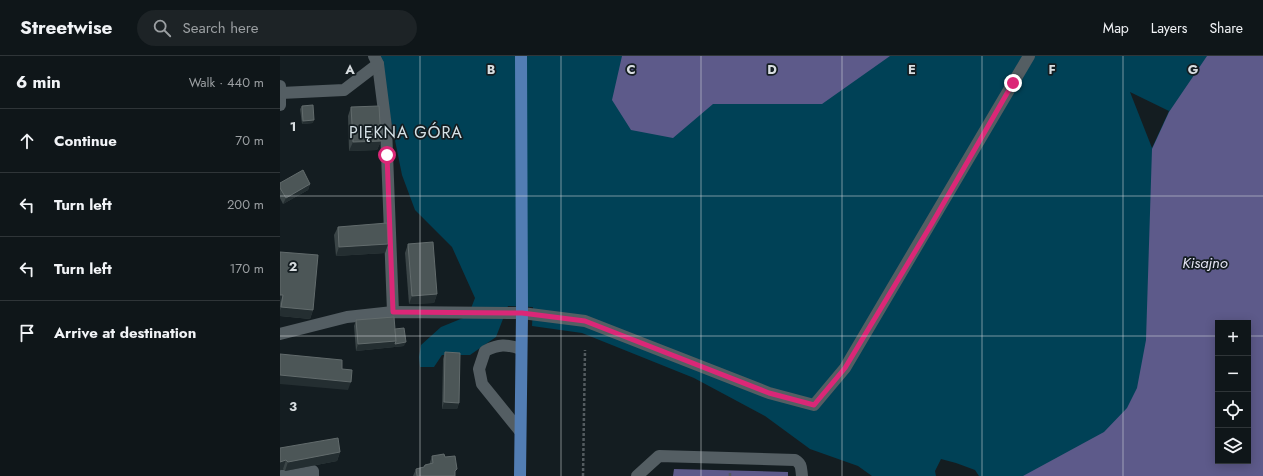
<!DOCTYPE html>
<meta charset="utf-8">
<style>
body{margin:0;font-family:Jost,sans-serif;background:#1d2326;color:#f1f3f6}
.controls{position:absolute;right:12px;bottom:12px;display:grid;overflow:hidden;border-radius:0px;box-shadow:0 2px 10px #0003}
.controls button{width:36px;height:36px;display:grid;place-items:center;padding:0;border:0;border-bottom:1px solid #2f3538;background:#0f1619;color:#f1f3f6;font:20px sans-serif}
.stop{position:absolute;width:12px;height:12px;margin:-9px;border:3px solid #db2777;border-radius:50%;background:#fff}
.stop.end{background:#db2777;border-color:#fff;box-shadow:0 1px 4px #0008}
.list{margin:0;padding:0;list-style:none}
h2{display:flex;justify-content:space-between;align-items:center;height:52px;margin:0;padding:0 16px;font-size:17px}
h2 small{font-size:13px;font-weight:400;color:#9b9fa2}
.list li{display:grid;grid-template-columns:26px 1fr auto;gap:12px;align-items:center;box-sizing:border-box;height:64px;padding:0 16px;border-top:1px solid #2f3538}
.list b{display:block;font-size:15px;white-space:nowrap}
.list em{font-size:13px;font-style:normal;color:#9b9fa2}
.icon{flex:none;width:22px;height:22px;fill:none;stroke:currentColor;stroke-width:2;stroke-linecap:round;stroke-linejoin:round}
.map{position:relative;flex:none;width:983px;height:420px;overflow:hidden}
header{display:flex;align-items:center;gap:24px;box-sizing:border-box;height:56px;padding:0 20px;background:#0f1619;border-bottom:1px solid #2f3538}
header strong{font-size:19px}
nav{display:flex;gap:22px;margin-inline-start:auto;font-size:14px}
.search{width:280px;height:36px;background:#1d2326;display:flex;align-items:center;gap:10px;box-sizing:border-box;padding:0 14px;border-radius:22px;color:#9b9fa2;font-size:15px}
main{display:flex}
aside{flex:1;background:#0f1619}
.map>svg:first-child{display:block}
</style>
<header>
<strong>Streetwise</strong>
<div class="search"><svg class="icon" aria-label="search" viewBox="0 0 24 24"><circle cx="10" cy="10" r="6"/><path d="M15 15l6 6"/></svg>Search here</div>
<nav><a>Map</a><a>Layers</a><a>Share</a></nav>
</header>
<main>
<aside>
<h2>6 min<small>Walk · 440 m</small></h2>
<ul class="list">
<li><svg class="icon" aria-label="ahead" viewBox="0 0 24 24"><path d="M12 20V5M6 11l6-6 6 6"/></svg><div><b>Continue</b></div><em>70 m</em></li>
<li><svg class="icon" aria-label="left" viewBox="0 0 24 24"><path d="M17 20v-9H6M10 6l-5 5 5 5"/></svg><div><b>Turn left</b></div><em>200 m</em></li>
<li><svg class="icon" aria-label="left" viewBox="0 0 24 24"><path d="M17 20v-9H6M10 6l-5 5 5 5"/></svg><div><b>Turn left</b></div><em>170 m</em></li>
<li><svg class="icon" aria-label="arrive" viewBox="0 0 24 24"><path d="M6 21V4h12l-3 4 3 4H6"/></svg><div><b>Arrive at destination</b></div></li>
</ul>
</aside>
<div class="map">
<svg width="983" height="420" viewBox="0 0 983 420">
<rect width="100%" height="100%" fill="#141d21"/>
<path fill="#004156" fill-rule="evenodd" d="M98 0H981L871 420H699L695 414 676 407 661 403 655 415 656 420H592L578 410 530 393 485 360 414 322 302 277 252 270 253 251 228 250 216 281 190 299H162L154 311H140L139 301 141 289 161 271 188 260 195 242 172 191 135 154 122 119ZM850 36 889 55 872 92Z"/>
<g fill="#5d5a8a" fill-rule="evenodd">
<path d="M342 0H610L542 48H433L393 82 351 74 332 44Z"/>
<path d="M927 0H983V420H743L824 376 847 352 857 332 866 284 872 93 889 56ZM938 267H968V405H938Z"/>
<path d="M394 413 508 416V420H393Z"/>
</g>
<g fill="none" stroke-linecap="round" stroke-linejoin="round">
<g stroke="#535b5f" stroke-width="2.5" stroke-dasharray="3 2" stroke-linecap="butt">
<path d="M303 420 305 294"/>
<path d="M450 420V415"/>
</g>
<g stroke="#545e63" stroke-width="12">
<path d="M94 0 98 8 106 71 113 256"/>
<path d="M0 30V49"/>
<path d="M1 37 64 34 98 8"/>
<path d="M0 278 67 261 113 256 242 257 305 265 489 337 534 349 565 312 749 0"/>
<path d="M240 375 202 328 199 313 205 295C219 288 226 288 241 293"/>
<path d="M2 420 33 415V420"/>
<path d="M357 420 379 400 515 404C522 408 521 412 522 420"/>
</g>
<path stroke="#527db3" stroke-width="12" d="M240 420 242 257 241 0"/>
</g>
<g fill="#3b4547">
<path d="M22 50 33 67 22 68 20 53Z"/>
<path d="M71 51 101 85 97 94 69 95 68 60Z"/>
<path d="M0 127 30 128 28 134 3 148 0 142Z"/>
<path d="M58 171 108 188 105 197 56 200 54 179Z"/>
<path d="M128 188 157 238 154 247 129 248 125 197Z"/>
<path d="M0 196 33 254 30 263 0 260Z"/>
<path d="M76 264 124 290 76 295 74 270Z"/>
<path d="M165 296 179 347 177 353H162L163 303Z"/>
<path d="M0 392 60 396 57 405 5 415 3 413 0 414Z"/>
<path d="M152 400 165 401 175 418V420H133L136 413 144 411 145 409 150 408V406Z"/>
</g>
<g fill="#242e31">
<path d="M34 64 33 67 22 68 23 65Z"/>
<path d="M101 85 97 94 69 95 73 86Z"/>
<path d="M30 128 28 134 3 148 6 142Z"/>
<path d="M108 188 105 197 56 200 59 191Z"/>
<path d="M157 238 154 247 129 248 132 240Z"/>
<path d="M0 239H3L0 247Z"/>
<path d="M1 251 33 254 30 263 0 260V255Z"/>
<path d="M116 285 126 286 124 290 76 295 78 288Z"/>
<path d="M0 319 71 326 68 334 0 328Z"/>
<path d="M164 346 179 347 177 353H162Z"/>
<path d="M60 396 57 405 5 415 8 406Z"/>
<path d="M6 404 3 413 0 414V406Z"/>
</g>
<g fill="#4c5657" stroke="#626b6c">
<path d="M33 49 34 64 23 65 22 50Z"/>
<path d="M99 50 101 85 73 86 71 51Z"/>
<path d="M23 114 30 128 6 142 0 132V127Z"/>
<path d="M107 167 108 188 59 191 58 171Z"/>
<path d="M153 186 157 238 132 240 128 188Z"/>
<path d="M0 196 38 199 33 254 1 251 3 239H0Z"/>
<path d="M114 261 116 285 78 288 76 264Z"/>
<path d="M124 272 126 286 115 288 116 285 115 273Z"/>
<path d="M165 296 180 297 179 347 164 346Z"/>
<path d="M0 298 62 304V313L72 314 71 326 0 319Z"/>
<path d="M58 382 60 396 8 406 6 404 0 406V392Z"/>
<path d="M164 398 165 401 175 400 177 413 175 415V420H137L136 413 144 411 145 409 153 407 152 400Z"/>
</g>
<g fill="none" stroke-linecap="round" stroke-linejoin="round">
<path stroke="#db2777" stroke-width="5" d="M107 99 113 256 242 257 305 265 489 337 534 349 565 312 651 169 733 27"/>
</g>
<path fill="none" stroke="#d8dde0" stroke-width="1" stroke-opacity="0.55" d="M140 0V420M281 0V420M421 0V420M562 0V420M702 0V420M843 0V420M0 140H983M0 280H938M968 280H983"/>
<g text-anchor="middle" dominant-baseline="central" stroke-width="3.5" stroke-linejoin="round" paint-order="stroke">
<g font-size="15" font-style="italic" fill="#e3e3f2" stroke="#141d21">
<text x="925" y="207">Kisajno</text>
</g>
<g font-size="16" letter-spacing="1" fill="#d6e2e7" stroke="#141d21">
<text x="126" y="76">PIĘKNA GÓRA</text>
</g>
</g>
<g font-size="13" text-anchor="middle" font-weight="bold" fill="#d8dde0" stroke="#141d21" stroke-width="3.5" stroke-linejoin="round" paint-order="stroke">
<text x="70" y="18">A</text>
<text x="211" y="18">B</text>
<text x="351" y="18">C</text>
<text x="492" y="18">D</text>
<text x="632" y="18">E</text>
<text x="772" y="18">F</text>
<text x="913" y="18">G</text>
<text x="13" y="75">1</text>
<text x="13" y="215">2</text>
<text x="13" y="355">3</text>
</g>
</svg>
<div class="controls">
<button>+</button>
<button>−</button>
<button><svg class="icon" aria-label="locate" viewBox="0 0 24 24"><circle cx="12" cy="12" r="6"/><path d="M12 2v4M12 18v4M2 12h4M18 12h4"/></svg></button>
<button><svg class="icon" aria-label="layers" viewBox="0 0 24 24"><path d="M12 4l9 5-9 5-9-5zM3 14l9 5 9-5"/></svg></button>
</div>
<div class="stop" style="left:107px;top:99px"></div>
<div class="stop end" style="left:733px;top:27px"></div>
</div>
</main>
